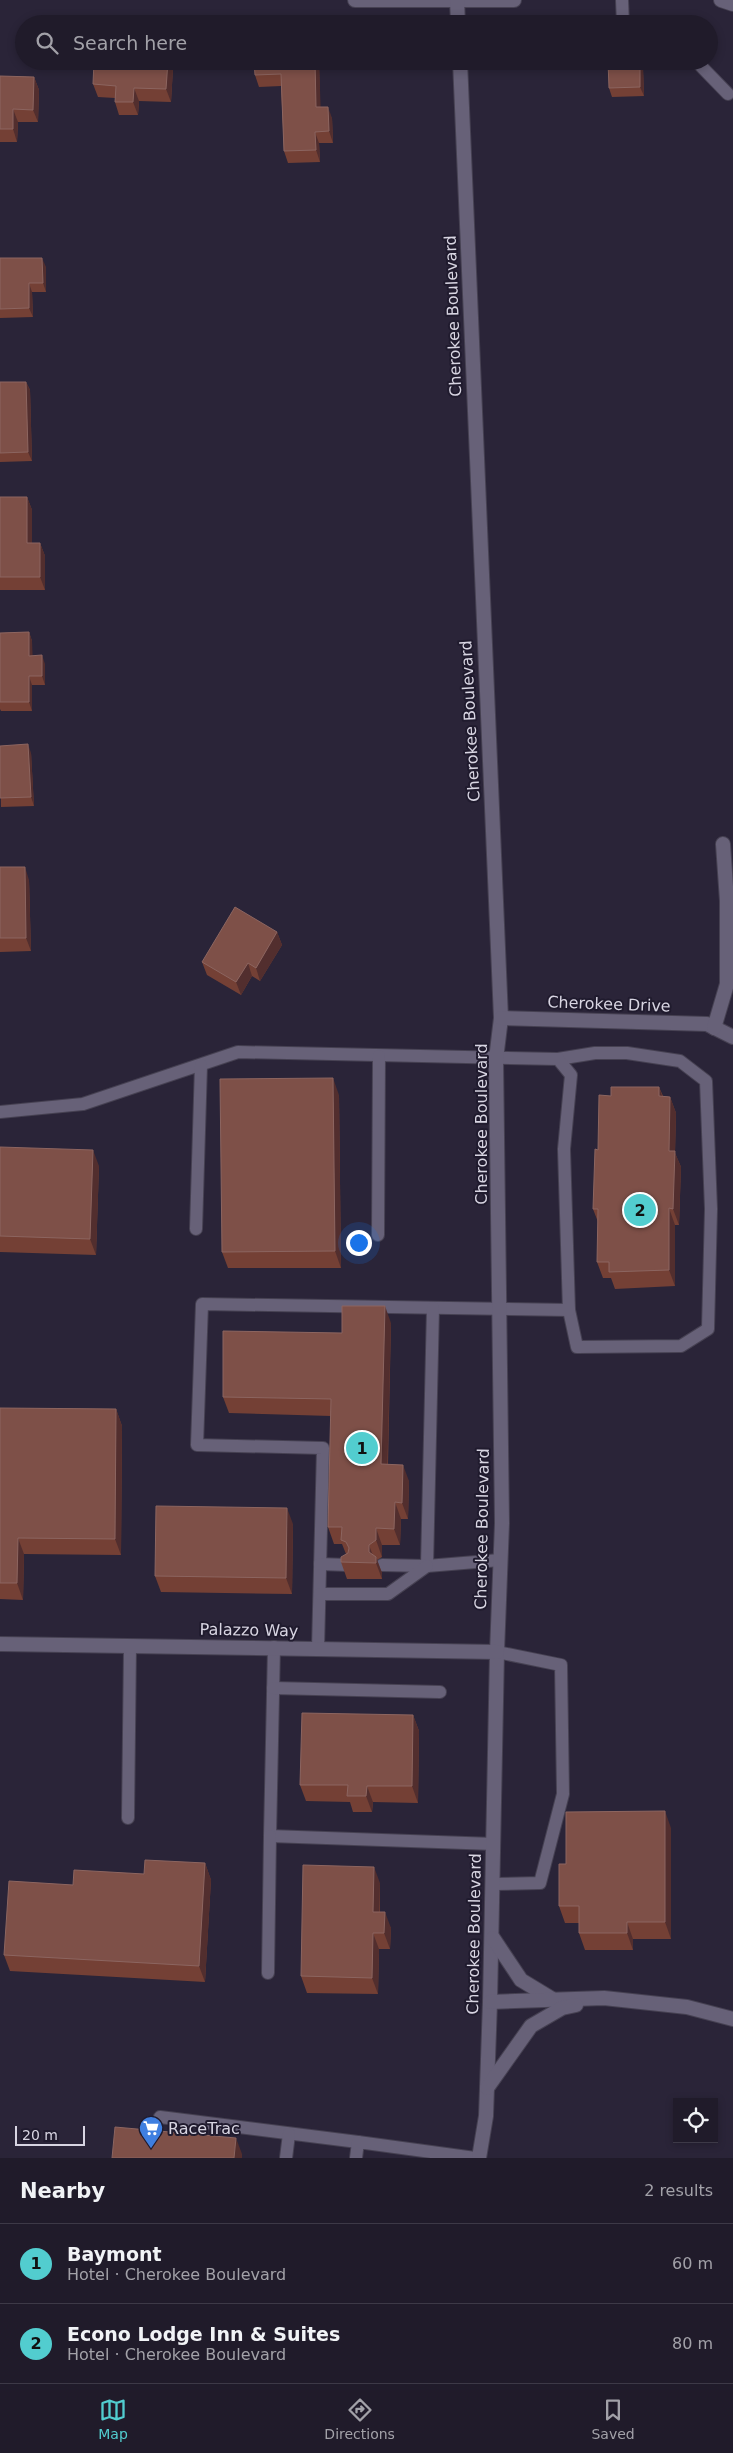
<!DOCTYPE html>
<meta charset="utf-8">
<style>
body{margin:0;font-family:"DejaVu Sans",sans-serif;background:#282432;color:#f1f3f6}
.controls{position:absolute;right:15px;bottom:15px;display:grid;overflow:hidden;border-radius:0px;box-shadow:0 2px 8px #0003}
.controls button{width:45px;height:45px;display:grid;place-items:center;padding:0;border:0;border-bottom:1px solid #3d3947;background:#201b2a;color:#f1f3f6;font:25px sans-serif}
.scale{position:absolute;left:15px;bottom:12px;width:70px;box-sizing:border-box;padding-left:5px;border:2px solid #d8d5e2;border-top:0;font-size:14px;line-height:18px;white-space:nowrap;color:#d8d5e2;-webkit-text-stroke:4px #201b2e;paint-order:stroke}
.you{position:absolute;left:358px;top:1242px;width:18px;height:18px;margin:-12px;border:4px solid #fff;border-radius:50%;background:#1a73e8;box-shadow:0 0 0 8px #1a73e833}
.badge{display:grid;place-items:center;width:32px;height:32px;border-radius:50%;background:#52cdcf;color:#111;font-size:16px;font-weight:700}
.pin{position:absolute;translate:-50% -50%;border:2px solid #fff;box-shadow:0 1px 5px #0006}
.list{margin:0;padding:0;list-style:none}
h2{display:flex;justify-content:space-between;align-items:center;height:65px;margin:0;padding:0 20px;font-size:21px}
h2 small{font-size:16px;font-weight:400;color:#a2a1a8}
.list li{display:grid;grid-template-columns:32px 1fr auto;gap:15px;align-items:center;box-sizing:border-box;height:80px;padding:0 20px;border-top:1px solid #3d3947}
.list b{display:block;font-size:19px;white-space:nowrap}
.list p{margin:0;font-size:16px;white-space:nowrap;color:#a2a1a8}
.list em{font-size:16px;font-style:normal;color:#a2a1a8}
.icon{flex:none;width:28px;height:28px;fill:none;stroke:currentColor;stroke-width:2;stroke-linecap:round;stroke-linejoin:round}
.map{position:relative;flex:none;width:733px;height:2158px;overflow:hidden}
.search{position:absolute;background:#201b2a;box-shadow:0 2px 8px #0003;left:15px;right:15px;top:15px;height:55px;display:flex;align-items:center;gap:12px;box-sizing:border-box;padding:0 18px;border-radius:28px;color:#a2a1a8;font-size:19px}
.sheet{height:225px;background:#201b2a}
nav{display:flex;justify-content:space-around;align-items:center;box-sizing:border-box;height:70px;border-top:1px solid #3d3947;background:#201b2a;font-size:14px;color:#a2a1a8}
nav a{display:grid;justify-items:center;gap:2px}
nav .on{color:#52cdcf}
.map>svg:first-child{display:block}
</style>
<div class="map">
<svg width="733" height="2158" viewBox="0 0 733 2158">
<rect width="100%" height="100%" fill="#2a2438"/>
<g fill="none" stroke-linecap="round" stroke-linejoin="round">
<g stroke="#464152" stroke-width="14">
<g id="service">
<path d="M622 0 623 24"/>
<path d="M696 61 728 94"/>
<path d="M558 1059 595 1053H627L680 1061 706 1081 711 1209 708 1329 681 1346 577 1347 569 1310"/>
<path d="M0 1112 83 1104 238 1052 558 1059 571 1075 564 1149 569 1310 202 1304 197 1445 323 1448 318 1649"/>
<path d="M196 1229 201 1065"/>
<path d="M378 1235 379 1056"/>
<path d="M433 1308 427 1566 500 1560"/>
<path d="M320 1564 347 1565"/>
<path d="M382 1565 427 1566"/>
<path d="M320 1594H388L427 1566"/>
<path d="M274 1647 270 1836 494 1844"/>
<path d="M273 1688 440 1692"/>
<path d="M128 1818 130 1646"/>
<path d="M493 1884 540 1883 563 1794 561 1665 497 1652"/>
<path d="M268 1973 270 1836"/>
<path d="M160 2117 358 2142"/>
<path d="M286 2158 289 2134"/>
<path d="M356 2158 358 2142 475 2158"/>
</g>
</g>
<g stroke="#464152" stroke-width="16">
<g id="minor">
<path d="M355 0H514"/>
<path d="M457 0 458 24"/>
<path d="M721 0 733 4"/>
<path d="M460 61 501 1018 496 1059 502 1523 497 1652 490 2002 486 2116 479 2158"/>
<path d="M501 1018 707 1024 733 1037"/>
<path d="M714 1028 727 984V901L723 844"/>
<path d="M0 1644 497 1652"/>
<path d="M493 1938 521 1980 554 2000"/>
<path d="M490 2002 604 1998 687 2007 733 2019"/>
<path d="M487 2088 531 2026 562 2008 576 2005"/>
</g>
</g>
<use href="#service" stroke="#676178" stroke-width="12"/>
<use href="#minor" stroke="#676178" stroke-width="14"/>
</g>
<g fill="#744035">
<path d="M254 61H319L320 107 332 118 333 143H319L320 162 288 163 284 151 281 86 259 87 255 75Z"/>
<path d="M173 68 171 102 139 101 138 115H119L115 102V98L98 97 93 84Z"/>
<path d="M643 68 644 96 612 97 609 88Z"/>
<path d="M0 76 34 77 39 90 38 122H18L17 142H0Z"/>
<path d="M0 258 46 267V292H32L33 317 0 318Z"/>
<path d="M0 382H26L30 390 32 461 0 462Z"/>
<path d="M0 497H27L32 510V543H40L45 556V590H0Z"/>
<path d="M29 632 32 641V656L45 664V685H32V711H1L0 709V633Z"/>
<path d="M0 746 31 753 34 806 1 807Z"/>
<path d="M0 867 29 880 31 951 0 952Z"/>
<path d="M277 932 282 945 260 981 252 976 241 995 207 975 202 962Z"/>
<path d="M659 1087 663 1096 670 1097 676 1113 675 1153 681 1167 679 1225H675V1286L615 1289 611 1278H603L597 1262 598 1222 593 1209 598 1150 611 1096Z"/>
<path d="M339 1095 341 1268H228L222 1252Z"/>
<path d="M0 1147 99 1166 96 1255 0 1252Z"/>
<path d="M391 1323 388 1464 409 1481 408 1519H401L400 1545H382V1557L377 1560 382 1573V1579H347L341 1562 346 1554 342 1544H334L328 1527 331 1416 229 1413 223 1397 342 1333Z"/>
<path d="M0 1408 116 1409 122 1426 121 1555 24 1554 23 1600 0 1599Z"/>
<path d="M293 1524 292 1594 161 1592 155 1576Z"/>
<path d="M413 1715 419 1731 418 1803 373 1802 372 1812H353L350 1802 306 1801 300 1785Z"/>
<path d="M671 1828V1939H633V1950H585L579 1933V1923H565L559 1906 566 1864Z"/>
<path d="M205 1863 211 1880 205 1982 10 1971 4 1955 73 1885 144 1874Z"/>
<path d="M380 1883V1912L391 1928 390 1949H379L378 1994 307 1993 301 1976Z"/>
</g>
<g fill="#522e2e">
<path d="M168 61H170L173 68 171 102 166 89Z"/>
<path d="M315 61H319L321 119 316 107Z"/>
<path d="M640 61H641L643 68 644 96 640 87Z"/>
<path d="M34 77 39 90 38 122 33 110Z"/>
<path d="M134 88 139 101 138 115 133 102Z"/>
<path d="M328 107 332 118 333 143 329 131Z"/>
<path d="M13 109 18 122 17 142 13 129Z"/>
<path d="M315 132 319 143 320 162 316 150Z"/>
<path d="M42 258 46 267V292L43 283Z"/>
<path d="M29 283 32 292 33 317 29 308Z"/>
<path d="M26 382 30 390 32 461 28 452Z"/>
<path d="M27 497 32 510V556L27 543Z"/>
<path d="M40 543 45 556V590L40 577Z"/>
<path d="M29 632 32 641 33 665 29 656Z"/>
<path d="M42 655 45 664V685L42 676Z"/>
<path d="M29 676 32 685V711L29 702Z"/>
<path d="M28 744 31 753 34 806 31 797Z"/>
<path d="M25 867 29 880 31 951 26 938Z"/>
<path d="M277 932 282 945 260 981 256 968Z"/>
<path d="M248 963 252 976 241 995 236 982Z"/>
<path d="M333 1078 339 1095 341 1268 335 1251Z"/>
<path d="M659 1087 665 1104 659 1096Z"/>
<path d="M670 1097 676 1113 675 1153 681 1167 679 1225 673 1209 669 1151Z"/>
<path d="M93 1150 99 1166 96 1255 90 1239Z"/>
<path d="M669 1208 675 1225V1286L669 1270Z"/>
<path d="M385 1306 391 1323 387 1480 381 1464Z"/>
<path d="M116 1409 122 1426 121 1555 115 1539Z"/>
<path d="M403 1465 409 1481 408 1519 402 1503Z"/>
<path d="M395 1502 401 1519 400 1545 394 1529Z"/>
<path d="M287 1508 293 1524 292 1594 286 1578Z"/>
<path d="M376 1528 382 1545V1557L376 1540Z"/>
<path d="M18 1538 24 1554 23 1600 17 1583Z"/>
<path d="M369 1545 375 1561 369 1552Z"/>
<path d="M376 1557 382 1573V1579L376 1563Z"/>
<path d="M413 1715 419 1731 418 1803 412 1786Z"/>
<path d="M367 1786 373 1802 372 1812 366 1796Z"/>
<path d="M665 1811 671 1828V1939L665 1922Z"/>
<path d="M205 1863 211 1880 205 1982 199 1966Z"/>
<path d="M374 1867 380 1883 379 1928 373 1912Z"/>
<path d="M385 1912 391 1928 390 1949 384 1933Z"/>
<path d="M627 1922 633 1939V1950L627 1933Z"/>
<path d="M373 1933 379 1949 378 1994 372 1978Z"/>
<path d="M236 2138 242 2154V2158H234Z"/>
</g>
<g fill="#7e5048" stroke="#8c6560">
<path d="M94 61H168L166 89 134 88 133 102H115L116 86 93 84Z"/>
<path d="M254 61H315L316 107H328L329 131 315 132 316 150 284 151 281 74 255 75Z"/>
<path d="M608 61H640V87L609 88Z"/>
<path d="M0 76 34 77 33 110 13 109V129H0Z"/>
<path d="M0 258H42L43 283H29V308L0 309Z"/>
<path d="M0 382H26L28 452 0 453Z"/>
<path d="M0 497H27V543H40V577H0Z"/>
<path d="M29 632V656L42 655V676H29V702H0V633Z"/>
<path d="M28 744 31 797 0 798V746Z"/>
<path d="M0 867H25L26 938H0Z"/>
<path d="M235 907 277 932 256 968 248 963 236 982 202 962Z"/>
<path d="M333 1078 335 1251 222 1252 220 1079Z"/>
<path d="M611 1087H659V1096L670 1097 669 1151H675L673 1209 669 1208V1270L609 1272V1262H597L598 1209H593L595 1149 598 1150 599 1095 611 1096Z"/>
<path d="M0 1147 93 1150 90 1239 0 1236Z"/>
<path d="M342 1306H385L381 1464 403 1465 402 1503 395 1502 394 1529 376 1528V1540L369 1545V1552L376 1557V1563L341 1562V1557L348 1553 349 1548 346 1542 341 1540 342 1527H328L331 1399 223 1397V1331L342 1333Z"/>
<path d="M0 1408 116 1409 115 1539 18 1538 17 1583H0Z"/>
<path d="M156 1506 287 1508 286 1578 155 1576Z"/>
<path d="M302 1713 413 1715 412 1786H367L366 1796H347L348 1785H300Z"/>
<path d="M665 1811V1922H627V1933H579V1906H559V1864H566V1812Z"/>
<path d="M145 1860 205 1863 199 1966 4 1955 9 1881 73 1885 74 1870 144 1874Z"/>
<path d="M303 1865 374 1867 373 1912H385L384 1933H373L372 1978 301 1976Z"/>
<path d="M115 2127 236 2138 234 2158H112Z"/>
</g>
<defs>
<g id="supermarket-pin" transform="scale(1.25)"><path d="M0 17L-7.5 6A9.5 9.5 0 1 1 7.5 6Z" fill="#3f7fe0" stroke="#201b2e"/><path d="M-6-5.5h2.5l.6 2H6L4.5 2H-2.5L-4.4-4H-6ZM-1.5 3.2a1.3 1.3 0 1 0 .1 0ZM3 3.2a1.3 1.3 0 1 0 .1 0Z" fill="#fff"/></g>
</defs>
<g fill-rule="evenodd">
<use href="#supermarket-pin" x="151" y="2128"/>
</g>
<g text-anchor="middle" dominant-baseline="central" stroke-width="4" stroke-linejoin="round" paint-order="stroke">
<g font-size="16" fill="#d8d5e2" stroke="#201b2e">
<text transform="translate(453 316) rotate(-92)">Cherokee Boulevard</text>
<text transform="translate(470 721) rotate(-93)">Cherokee Boulevard</text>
<text transform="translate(609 1004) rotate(2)">Cherokee Drive</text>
<text transform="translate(481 1124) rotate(-90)">Cherokee Boulevard</text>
<text transform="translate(482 1529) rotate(-89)">Cherokee Boulevard</text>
<text transform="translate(249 1630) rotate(1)">Palazzo Way</text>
<text transform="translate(474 1934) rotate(-89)">Cherokee Boulevard</text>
</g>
<g font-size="16" fill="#d8d5e2" stroke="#201b2e" text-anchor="start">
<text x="168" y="2128">RaceTrac</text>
</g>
</g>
</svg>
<div class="controls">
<button><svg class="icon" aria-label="locate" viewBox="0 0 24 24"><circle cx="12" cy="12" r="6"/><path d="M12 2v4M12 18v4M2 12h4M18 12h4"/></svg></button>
</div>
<div class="scale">20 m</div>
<div class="you"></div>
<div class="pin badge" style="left:362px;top:1448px">1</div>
<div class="pin badge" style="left:640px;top:1210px">2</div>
<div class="search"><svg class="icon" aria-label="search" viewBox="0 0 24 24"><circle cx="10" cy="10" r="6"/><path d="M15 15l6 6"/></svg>Search here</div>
</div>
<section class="sheet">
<h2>Nearby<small>2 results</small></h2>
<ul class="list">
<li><span class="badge">1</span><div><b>Baymont</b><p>Hotel · Cherokee Boulevard</p></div><em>60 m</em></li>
<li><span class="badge">2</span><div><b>Econo Lodge Inn &amp; Suites</b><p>Hotel · Cherokee Boulevard</p></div><em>80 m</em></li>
</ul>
</section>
<nav>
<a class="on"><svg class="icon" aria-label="map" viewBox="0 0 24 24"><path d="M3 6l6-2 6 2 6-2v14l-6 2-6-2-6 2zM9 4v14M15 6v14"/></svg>Map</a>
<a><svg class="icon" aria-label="directions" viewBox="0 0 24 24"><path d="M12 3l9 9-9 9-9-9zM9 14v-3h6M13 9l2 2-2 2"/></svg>Directions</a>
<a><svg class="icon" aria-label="saved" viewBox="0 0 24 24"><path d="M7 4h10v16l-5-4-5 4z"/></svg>Saved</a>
</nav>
